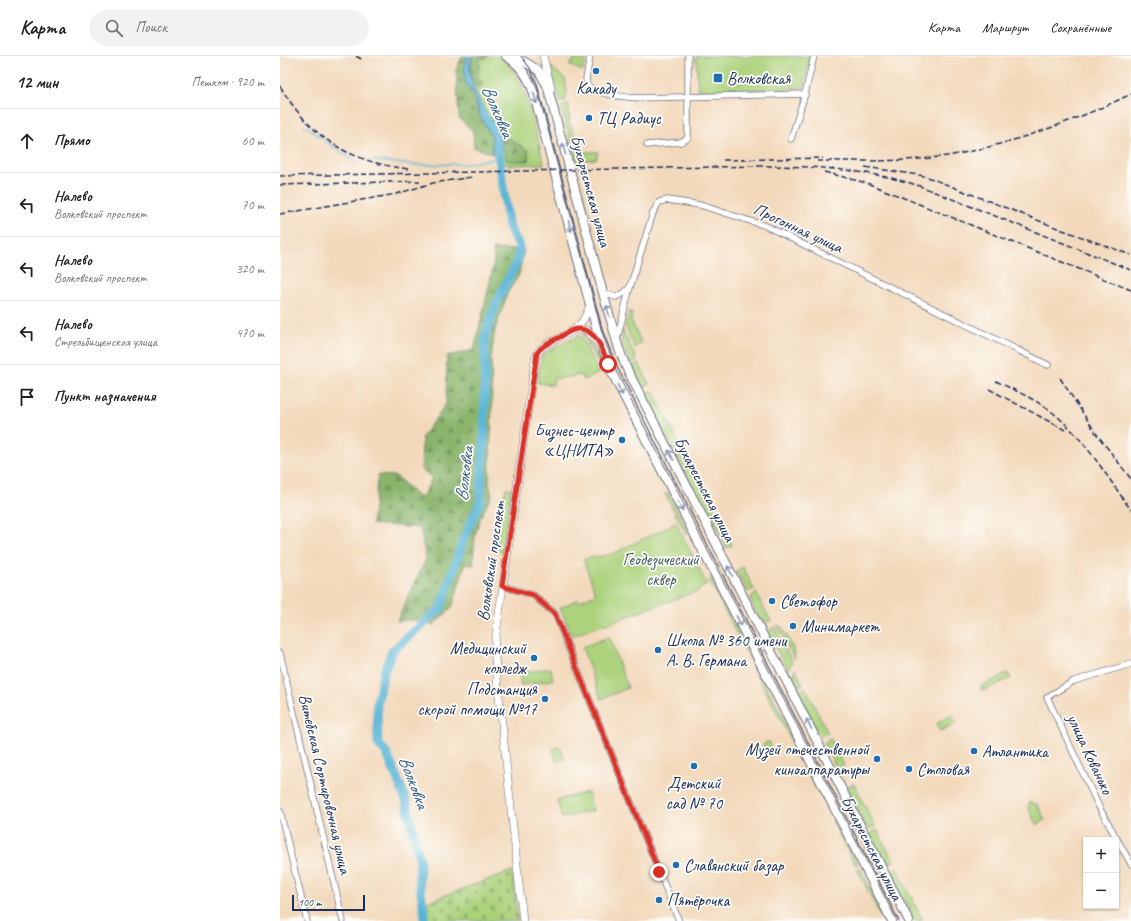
<!DOCTYPE html>
<html lang="ru">
<meta charset="utf-8">
<style>
body{margin:0;font-family:Caveat,sans-serif;background:#f2f2f2;color:#202124}
.controls{position:absolute;right:12px;bottom:12px;display:grid;overflow:hidden;border-radius:0px;box-shadow:0 1px 3px #0004}
.controls button{width:36px;height:36px;display:grid;place-items:center;padding:0;border:0;border-bottom:1px solid #e0e0e0;background:#fff;color:#202124;font:20px sans-serif}
.scale{position:absolute;left:12px;bottom:10px;width:73px;box-sizing:border-box;padding-left:4px;border:2px solid #1b2f5e;border-top:0;font-size:11px;line-height:14px;white-space:nowrap;color:#1b2f5e;-webkit-text-stroke:3px #fdfcf7;paint-order:stroke}
.stop{position:absolute;width:12px;height:12px;margin:-9px;border:3px solid #d93025;border-radius:50%;background:#fff}
.stop.end{background:#d93025;border-color:#fff;box-shadow:0 1px 4px #0008}
.list{margin:0;padding:0;list-style:none}
h2{display:flex;justify-content:space-between;align-items:center;height:52px;margin:0;padding:0 16px;font-size:17px}
h2 small{font-size:13px;font-weight:400;color:#757577}
.list li{display:grid;grid-template-columns:26px 1fr auto;gap:12px;align-items:center;box-sizing:border-box;height:64px;padding:0 16px;border-top:1px solid #e0e0e0}
.list b{display:block;font-size:15px;white-space:nowrap}
.list p{margin:0;font-size:13px;white-space:nowrap;color:#757577}
.list em{font-size:13px;font-style:normal;color:#757577}
.icon{flex:none;width:22px;height:22px;fill:none;stroke:currentColor;stroke-width:2;stroke-linecap:round;stroke-linejoin:round}
.map{position:relative;flex:none;width:851px;height:865px;overflow:hidden}
header{display:flex;align-items:center;gap:24px;box-sizing:border-box;height:56px;padding:0 20px;background:#fff;border-bottom:1px solid #e0e0e0}
header strong{font-size:19px}
nav{display:flex;gap:22px;margin-inline-start:auto;font-size:14px}
.search{width:280px;height:36px;background:#f2f2f2;display:flex;align-items:center;gap:10px;box-sizing:border-box;padding:0 14px;border-radius:22px;color:#757577;font-size:15px}
main{display:flex}
aside{flex:1;background:#fff}
.map>svg:first-child{display:block}
</style>
<header>
<strong>Карта</strong>
<div class="search"><svg class="icon" aria-label="search" viewBox="0 0 24 24"><circle cx="10" cy="10" r="6"/><path d="M15 15l6 6"/></svg>Поиск</div>
<nav><a>Карта</a><a>Маршрут</a><a>Сохранённые</a></nav>
</header>
<main>
<aside>
<h2>12 мин<small>Пешком · 920 m</small></h2>
<ul class="list">
<li><svg class="icon" aria-label="ahead" viewBox="0 0 24 24"><path d="M12 20V5M6 11l6-6 6 6"/></svg><div><b>Прямо</b></div><em>60 m</em></li>
<li><svg class="icon" aria-label="left" viewBox="0 0 24 24"><path d="M17 20v-9H6M10 6l-5 5 5 5"/></svg><div><b>Налево</b><p>Волковский проспект</p></div><em>70 m</em></li>
<li><svg class="icon" aria-label="left" viewBox="0 0 24 24"><path d="M17 20v-9H6M10 6l-5 5 5 5"/></svg><div><b>Налево</b><p>Волковский проспект</p></div><em>320 m</em></li>
<li><svg class="icon" aria-label="left" viewBox="0 0 24 24"><path d="M17 20v-9H6M10 6l-5 5 5 5"/></svg><div><b>Налево</b><p>Стрельбищенская улица</p></div><em>470 m</em></li>
<li><svg class="icon" aria-label="arrive" viewBox="0 0 24 24"><path d="M6 21V4h12l-3 4 3 4H6"/></svg><div><b>Пункт назначения</b></div></li>
</ul>
</aside>
<div class="map">
<svg width="851" height="865" viewBox="0 0 851 865">
<defs>
<pattern id="forest-firs" width="22" height="20" patternUnits="userSpaceOnUse"><rect width="22" height="20" fill="#89b46b"/><path d="M5 1l3.5 6h-7zM16 11l3.5 6h-7z" fill="#6f935b"/></pattern>
<pattern id="cemetery-stones" width="16" height="16" patternUnits="userSpaceOnUse"><rect width="16" height="16" fill="#acd27b"/><path d="M2 7V4a2 2 0 0 1 4 0v3zM10 15v-3a2 2 0 0 1 4 0v3z" fill="#93b56d"/></pattern>
</defs>
<rect width="100%" height="100%" fill="#fdfcf7"/>
<filter id="ink" filterUnits="userSpaceOnUse"><feTurbulence type="fractalNoise" baseFrequency=".025" numOctaves="2"/><feDisplacementMap in="SourceGraphic" scale="8" xChannelSelector="R" yChannelSelector="G"/><feConvolveMatrix kernelMatrix="1 2 1 2 8 2 1 2 1" color-interpolation-filters="sRGB"/></filter>
<filter id="wash" filterUnits="userSpaceOnUse"><feTurbulence type="fractalNoise" baseFrequency=".012" numOctaves="4" result="noise"/><feDisplacementMap in="SourceGraphic" scale="16" xChannelSelector="R" yChannelSelector="G"/><feGaussianBlur stdDeviation="0.9" result="paint"/><feColorMatrix in="noise" values="0 0 0 0 0 0 0 0 0 0 0 0 0 0 0 0 0 1.4 0 .05"/><feComposite in="paint" operator="in"/></filter>
<g filter="url(#wash)">
<rect width="100%" height="100%" fill="#f3d9bb"/>
<g fill="#acd27b" stroke="#64806c">
<path d="M192 0C199 0 210 0 217 0 246 11 256 81 264 108L228 109 222 106C223 94 221 81 216 70 213 64 208 60 205 55 196 39 185 18 192 0Z"/>
<path d="M295 0H306L303 15 289 9 290 7H293Z"/>
<path d="M416 0H530L524 30 521 32 418 35Z"/>
<path d="M270 10 285 23 287 34 285 46H280Z"/>
<path d="M289 48V66L303 96H318L316 103 305 104V108H297L281 51Z"/>
<path d="M349 256H352L351 264 361 286 355 292 345 269Z"/>
<path d="M342 273 357 304 350 308 342 287Z"/>
<path d="M305 277 326 316 324 318 303 278Z"/>
<path d="M300 279 319 317 304 324 301 319 274 323 273 329 257 327 262 300 267 296Z"/>
<path d="M359 307 369 328 362 332 351 311Z"/>
<path d="M373 335 401 391 394 395 365 338Z"/>
<path d="M404 397 441 468 434 472 397 401Z"/>
<path d="M226 432 232 433 222 497 217 494 215 488 217 485 216 482Z"/>
<path d="M388 437 409 477 406 478 385 438Z"/>
<path d="M396 467 427 528 418 535 292 580 280 552 298 543 299 545 316 538 303 503 332 498Z"/>
<path d="M442 470 452 489 447 492 437 473Z"/>
<path d="M463 511 474 533 468 536 456 515Z"/>
<path d="M432 522 516 686 513 688 429 524Z"/>
<path d="M476 537 491 565C478 567 475 552 470 543L472 540Z"/>
<path d="M497 569 502 571 515 596 514 603Z"/>
<path d="M494 571 512 606 508 614 487 577Z"/>
<path d="M329 581 348 632 321 643 302 591Z"/>
<path d="M271 612 273 624 241 629 239 617Z"/>
<path d="M515 613 523 628 519 630 514 628 512 625Z"/>
<path d="M728 617 731 622 702 635 701 630Z"/>
<path d="M525 631 548 677 542 679 538 677 518 637Z"/>
<path d="M672 659 676 667 660 675 657 667Z"/>
<path d="M550 682 564 709 557 713 544 688Z"/>
<path d="M486 686H490L491 692 488 697 483 698 481 692Z"/>
<path d="M279 690 285 702 276 706 273 693Z"/>
<path d="M518 691 540 734 538 736 515 692Z"/>
<path d="M574 728 595 770 588 774 566 731Z"/>
<path d="M308 736 313 755 282 762 277 744Z"/>
<path d="M750 746 757 748 765 764 756 769 748 751Z"/>
<path d="M555 764 578 808 575 809 552 765Z"/>
<path d="M597 774 614 806 605 808 590 778Z"/>
<path d="M616 811 643 865H635L609 816Z"/>
<path d="M580 812 607 865H603L577 813Z"/>
</g>
<g fill="url(#forest-firs)" stroke="#527264">
<path d="M182 0H186L184 12 186 27 193 38 200 62 212 81V98L194 91 193 75 179 62 176 14Z"/>
<path d="M193 0H208L206 2 200 3 198 20 203 29 198 31H196L190 17Z"/>
<path d="M221 70 225 72 229 83 248 94 249 105H228L226 104 220 72Z"/>
<path d="M213 193 244 194 239 219 228 236 215 274 211 302 212 353 209 427 212 439 201 460 195 479 193 509 185 508 172 552 153 569 134 564 117 565 146 503 140 472 92 468 98 419 116 420 141 443 152 422 141 413 142 381 166 348 167 300 194 294 212 217 214 205Z"/>
</g>
<path fill="url(#cemetery-stones)" stroke="#64806c" d="M232 815 238 865H147V846Z"/>
<path fill="#57b3d5" stroke="#39719a" d="M187 0H192C185 18 196 39 205 55 208 60 213 64 216 70 221 81 223 94 222 106H218L216 101 213 99 212 81 201 61 193 38 186 27 184 11Z"/>
<g fill="none" stroke-linecap="round" stroke-linejoin="round">
<g stroke="#57b3d5" stroke-width="1.5">
<path d="M24 69 75 106"/>
<path d="M91 104 134 109 185 108 218 102"/>
</g>
<path stroke="#57b3d5" stroke-width="9" d="M144 865 145 859 139 825 140 806 126 744 106 696 98 688 97 647 104 616 112 595 161 552 183 484 200 446 204 389 205 281 216 248 238 203 239 193V188L233 180 228 166 218 95"/>
</g>
</g>
<g filter="url(#ink)">
<g fill="none" stroke-linecap="round" stroke-linejoin="round">
<g stroke="#676a7f" stroke-width="7">
<g id="minor">
<path d="M310 0 306 23 307 29C318 39 343 41 358 42L525 38"/>
<path d="M511 83 525 38 534 0"/>
<path d="M367 89 401 86 408 82V0"/>
<path d="M323 237 336 241 344 237 350 231"/>
<path d="M337 283 350 231 373 157 379 146 388 144 420 149 486 170 768 309"/>
<path d="M223 530 253 539 275 558 399 865"/>
<path d="M0 597 63 865"/>
<path d="M851 608 794 625 767 641 819 751 851 808"/>
<path d="M0 755 27 865"/>
</g>
</g>
<g stroke="#676a7f" stroke-width="8">
<g id="tertiary">
<path d="M263 0 271 32"/>
<path d="M295 273 307 274 320 289"/>
<path d="M243 865 214 593 255 303C261 284 282 284 295 273 303 267 307 258 310 249"/>
</g>
</g>
<g stroke="#676a7f" stroke-width="10">
<g id="secondary">
<path d="M226 0C240 9 248 20 253 35L318 279 332 317 612 865"/>
<path d="M235 0 258 14 267 29 323 237 339 293 346 311 629 865"/>
</g>
</g>
<use href="#minor" stroke="#fff" stroke-width="5.5"/>
<use href="#tertiary" stroke="#fff" stroke-width="7"/>
<use href="#secondary" stroke="#fff" stroke-width="8"/>
<path stroke="#1b2f5e" stroke-width="1" d="M241 0 250 12 257 28 323 276 336 309 619 865"/>
<g stroke="#1b2f5e" stroke-width="1.5" stroke-dasharray="6 3" stroke-linecap="butt">
<path d="M76 0 83 4"/>
<path d="M0 30C31 82 69 106 129 113"/>
<path d="M443 104 543 102"/>
<path d="M537 105C580 105 624 106 667 100 726 90 798 64 851 38"/>
<path d="M585 111 645 120 780 173 851 199"/>
<path d="M544 116 587 127 851 234"/>
<path d="M0 120 480 110C534 110 585 113 637 129L851 214"/>
<path d="M0 129 140 125"/>
<path d="M0 158 116 138 153 127 192 121"/>
<path d="M780 322 816 377 851 423"/>
<path d="M716 325C734 334 755 343 772 356 803 380 828 422 851 454"/>
<path d="M709 333 785 374"/>
</g>
</g>
<defs><path id="oneway-shaft" d="M-6 0H5M1.5-3L5.5 0L1.5 3" fill="none" stroke-width="1.6" stroke-linecap="round" stroke-linejoin="round"/></defs>
<g stroke="#8d97ae">
<use href="#oneway-shaft" transform="translate(255 42) rotate(74)"/>
<use href="#oneway-shaft" transform="translate(284 93) rotate(-105)"/>
<use href="#oneway-shaft" transform="translate(290 170) rotate(75)"/>
<use href="#oneway-shaft" transform="translate(328 255) rotate(-106)"/>
<use href="#oneway-shaft" transform="translate(340 334) rotate(63)"/>
<use href="#oneway-shaft" transform="translate(391 399) rotate(-117)"/>
<use href="#oneway-shaft" transform="translate(400 450) rotate(63)"/>
<use href="#oneway-shaft" transform="translate(450 515) rotate(-117)"/>
<use href="#oneway-shaft" transform="translate(459 565) rotate(63)"/>
<use href="#oneway-shaft" transform="translate(529 668) rotate(-117)"/>
</g>
</g>
<g fill="none" stroke-linecap="round" stroke-linejoin="round" filter="url(#ink)">
<path stroke="#d93025" stroke-width="5" d="M328 308C323 294 315 271 297 273 291 274 285 278 280 281 272 285 262 289 257 297L222 530 253 539 275 558 379 816"/>
</g>
<g fill="#1f6fb2" stroke="#fdfcf7" stroke-width="1.5">
<circle cx="316" cy="15" r="4"/>
<rect x="433" y="17" width="10" height="10" rx="2"/>
<circle cx="309" cy="62" r="4"/>
<circle cx="342" cy="384" r="4"/>
<circle cx="492" cy="545" r="4"/>
<circle cx="513" cy="570" r="4"/>
<circle cx="378" cy="594" r="4"/>
<circle cx="254" cy="602" r="4"/>
<circle cx="265" cy="643" r="4"/>
<circle cx="694" cy="695" r="4"/>
<circle cx="597" cy="703" r="4"/>
<circle cx="414" cy="710" r="4"/>
<circle cx="629" cy="713" r="4"/>
<circle cx="396" cy="809" r="4"/>
<circle cx="379" cy="844" r="4"/>
</g>
<g text-anchor="middle" dominant-baseline="central" stroke-width="3.5" stroke-linejoin="round" paint-order="stroke">
<g font-size="17" fill="#1b2f5e" stroke="#fdfcf7" text-anchor="start">
<text x="447" y="22">Волковская</text>
<text x="316" y="32" text-anchor="middle">Какаду</text>
<text x="317" y="62">ТЦ Радиус</text>
<text x="334" y="374" text-anchor="end">Бизнес-центр<tspan x="334" dy="20">«ЦНИТА»</tspan></text>
<text x="500" y="545">Светофор</text>
<text x="521" y="570">Минимаркет</text>
<text x="386" y="584">Школа № 360 имени<tspan x="386" dy="20">А. В. Германа</tspan></text>
<text x="246" y="592" text-anchor="end">Медицинский<tspan x="246" dy="20">колледж</tspan></text>
<text x="257" y="633" text-anchor="end">Подстанция<tspan x="257" dy="20">скорой помощи №17</tspan></text>
<text x="589" y="693" text-anchor="end">Музей отечественной<tspan x="589" dy="20">киноаппаратуры</tspan></text>
<text x="702" y="695">Атлантика</text>
<text x="637" y="713">Столовая</text>
<text x="414" y="727" text-anchor="middle">Детский<tspan x="414" dy="20">сад № 70</tspan></text>
<text x="404" y="809">Славянский базар</text>
<text x="387" y="844">Пятёрочка</text>
</g>
<g font-size="17" fill="#1b2f5e" stroke="#fdfcf7">
<text transform="translate(311 135) rotate(75)">Бухарестская улица</text>
<text transform="translate(518 172) rotate(25)">Прогонная улица</text>
<text transform="translate(425 433) rotate(63)">Бухарестская улица</text>
<text transform="translate(211 505) rotate(-82)">Волковский проспект</text>
<text transform="translate(810 698) rotate(65)">улица Кованько</text>
<text transform="translate(45 728) rotate(77)">Витебская Сортировочная улица</text>
<text transform="translate(592 792) rotate(63)">Бухарестская улица</text>
</g>
<g font-size="17" fill="#466067" stroke="#fdfcf7">
<text x="381" y="503">Геодезический<tspan x="381" dy="20">сквер</tspan></text>
</g>
<g font-size="18" font-style="italic" fill="#305d88" stroke="#fdfcf7">
<text transform="translate(218 55) rotate(67)">Волковка</text>
<text transform="translate(184 418) rotate(-83)">Волковка</text>
<text transform="translate(134 726) rotate(69)">Волковка</text>
</g>
</g>
</svg>
<div class="controls">
<button>+</button>
<button>−</button>
</div>
<div class="scale">100 m</div>
<div class="stop" style="left:328px;top:308px"></div>
<div class="stop end" style="left:379px;top:816px"></div>
</div>
</main>
